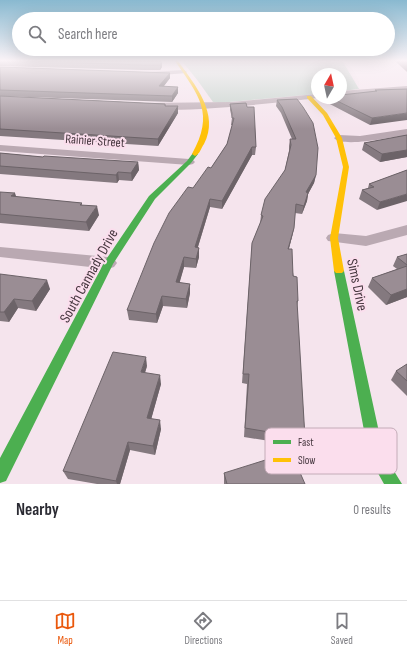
<!DOCTYPE html>
<style>
body{margin:0;font-family:"Sofia Sans Condensed",sans-serif;background:#f2f2f3;color:#2b2b33}
.compass{position:absolute;left:311px;top:68px;width:36px;height:36px;border-radius:50%;background:#fff;box-shadow:0 4px 16px #0002;rotate:9deg}
.list{margin:0;padding:0;list-style:none}
h2{display:flex;justify-content:space-between;align-items:center;height:52px;margin:0;padding:0 16px;font-size:17px}
h2 small{font-size:13px;font-weight:400;color:#7c7c81}
.icon{flex:none;width:22px;height:22px;fill:none;stroke:currentColor;stroke-width:2;stroke-linecap:round;stroke-linejoin:round}
.map{position:relative;flex:none;width:407px;height:484px;overflow:hidden}
.search{position:absolute;background:#fff;box-shadow:0 4px 16px #0002;left:12px;right:12px;top:12px;height:44px;display:flex;align-items:center;gap:10px;box-sizing:border-box;padding:0 14px;border-radius:22px;color:#7c7c81;font-size:15px}
.sheet{height:116px;background:#fff}
nav{display:flex;justify-content:space-around;align-items:center;box-sizing:border-box;height:56px;border-top:1px solid #e1e1e2;background:#fff;font-size:11px;color:#7c7c81}
nav a{display:grid;justify-items:center;gap:2px}
nav .on{color:#ea580c}
.map>svg:first-child{display:block}
</style>
<div class="map">
<svg width="407" height="484" viewBox="0 0 407 484">
<rect width="100%" height="100%" fill="#f5e4ed"/>
<path fill="#c3d2ca" d="M182 61 343 62 359 89 341 91V74H317V94L219 103 213 102 198 81Z"/>
<g fill="none" stroke-linecap="round" stroke-linejoin="round">
<g fill="#baa9b2" fill-rule="evenodd">
<path d="M184 70 187 72 186 73 150 76 147 74 150 72Z"/>
<path d="M407 86V90L341 95V91Z"/>
<path d="M317 94V98H319H317C294 101 154 117 143 106L147 103 232 102Z"/>
<path d="M407 129V135C393 137 342 148 334 138L339 135 360 136Z"/>
<path d="M0 145 189 159 193 160 195 162 193 164 189 165 0 151Z"/>
<path d="M407 225V235L366 246 328 241 326 238 328 235 334 233 366 236Z"/>
<path d="M0 247 108 257 114 259 117 263 114 267 108 269 0 257Z"/>
</g>
<g fill="#4caf50" fill-rule="evenodd">
<path d="M193 153 198 154 191 163 155 199 113 264 6 481 0 483V458L105 261 149 196 187 161Z"/>
<path d="M339 268 342 269 344 271 384 455 402 484H384L369 457 334 271 336 269Z"/>
</g>
<g fill="#ffc107" fill-rule="evenodd">
<path d="M175 61H178C195 85 220 114 204 144 201 148 200 154 195 156L192 154C215 113 199 96 175 61Z"/>
<path d="M307 96H311L327 113 342 138 349 167 338 238 344 271 342 273H336L334 271 330 238 343 167 336 138 323 115 307 98Z"/>
</g>
</g>
<g fill="#84797f">
<path d="M0 61H157L162 67 160 70H143L0 66Z"/>
<path d="M395 61H407V72Z"/>
<path d="M0 67 170 73V78L164 86 178 93 172 102 0 96Z"/>
<path d="M407 89 370 125 326 102 327 98H341L375 91V90Z"/>
<path d="M0 96 165 104 166 106H178V113L158 146 0 136Z"/>
<path d="M297 99 316 175 314 183 308 194 307 201 302 214 295 213 294 228 289 249 298 301 297 306 305 438 301 446 244 437 247 384 242 383 252 243 260 224 261 215 285 170 289 151V146L290 139H292L281 113 276 106 277 100Z"/>
<path d="M230 104 256 147 255 155H252L222 209 210 207 198 247 199 248V257L196 268 184 267 179 283 190 284V293L187 308 163 306 157 323 129 320 127 310 193 188 211 168 227 144 233 125H231L232 118 230 110Z"/>
<path d="M407 135V157L380 162 362 150 364 143Z"/>
<path d="M0 153 43 157 138 162 139 170 132 181 119 180 117 183 0 174Z"/>
<path d="M407 170 377 210 359 199 362 190 368 188 369 184Z"/>
<path d="M0 192 16 197 82 203V205L99 215 89 231 0 223Z"/>
<path d="M407 254V297L386 305 368 287 372 278 397 269 393 266 397 257Z"/>
<path d="M0 274 50 289 36 311 18 308 9 322 0 321Z"/>
<path d="M407 364V396L391 380 396 371Z"/>
<path d="M147 366 145 373 161 384 151 419 161 429 155 455 130 450 120 484H97L68 479 63 471Z"/>
<path d="M224 473 305 484H224Z"/>
</g>
<g fill="#6c6368">
<path d="M162 62V67L160 70V65Z"/>
<path d="M170 73V78L159 92V86Z"/>
<path d="M178 87V93L172 102V96Z"/>
<path d="M178 106V113L158 146V139Z"/>
<path d="M407 113V120L370 125 372 118Z"/>
<path d="M252 147V155L222 209V201Z"/>
<path d="M407 150V157L380 162 382 154Z"/>
<path d="M138 162 139 170 132 181 131 173Z"/>
<path d="M118 172 119 180 117 183 116 175Z"/>
<path d="M316 175 314 183 308 194 307 201 302 214 306 192Z"/>
<path d="M15 193 18 202 11 196Z"/>
<path d="M407 194V201L377 210 380 202Z"/>
<path d="M210 199V207L195 256V247Z"/>
<path d="M97 206 99 215 89 231 86 222Z"/>
<path d="M294 228 292 237 286 258 288 249Z"/>
<path d="M199 248V257L196 268V259Z"/>
<path d="M184 257V267L177 292 176 282Z"/>
<path d="M47 280 50 289 36 311 32 301Z"/>
<path d="M190 284V293L187 308 186 299Z"/>
<path d="M407 289V297L386 305 391 295Z"/>
<path d="M162 296 163 306 157 323 156 314Z"/>
<path d="M14 299 18 308 9 322 4 312Z"/>
<path d="M146 357 147 366 142 381 141 372Z"/>
<path d="M160 375 161 384 149 427 147 418Z"/>
<path d="M160 420 161 429 155 455 153 446Z"/>
<path d="M128 442 130 450 120 484H117L116 481Z"/>
</g>
<g fill="#9a8d94" stroke="#6c6368">
<path d="M26 61H157L162 62 160 65H142Z"/>
<path d="M0 67 170 73 159 86 178 87 172 96 0 90Z"/>
<path d="M407 89V113L372 118 331 98H341V95L377 91 375 90Z"/>
<path d="M0 96 165 104V106H178L158 139 0 129Z"/>
<path d="M297 99 303 107 313 123 318 148 316 175 306 192 308 193 304 206 296 204 294 228 288 249H292L293 276 297 277 298 301H297L305 438 245 428 249 374H243L252 243 263 216 261 215 265 199 285 170 291 145 290 139H296L282 107 277 100Z"/>
<path d="M246 103 247 107H254L256 147H252L222 201 210 199 195 247 199 248 196 259 184 257 176 282 190 284 186 299 162 296 156 314 127 310 154 243 169 213 188 187 193 188 208 167 211 168 227 144 234 118H232V113L230 104Z"/>
<path d="M407 135V150L382 154 364 143Z"/>
<path d="M0 153 43 157 44 156 138 162 131 173 118 172 116 175 0 166Z"/>
<path d="M407 170V194L380 202 362 190 374 187 369 184Z"/>
<path d="M0 192 15 193 11 196 82 203 80 205 97 206 86 222 0 214Z"/>
<path d="M407 254V265L397 257Z"/>
<path d="M407 266V289L391 295 372 278Z"/>
<path d="M0 274 47 280 32 301 14 299 4 312H0Z"/>
<path d="M113 352 146 357 141 372 160 375 147 418 160 420 153 446 128 442 116 481 63 471Z"/>
<path d="M407 364V381L396 371Z"/>
<path d="M291 452 305 484H227L224 473Z"/>
</g>
<linearGradient id="sky" x2="0" y2="1"><stop stop-color="#89b9d0"/><stop offset="0.47" stop-color="#faf3f7"/><stop offset="1" stop-color="#faf3f7" stop-opacity="0"/></linearGradient>
<rect width="407" height="129" fill="url(#sky)"/>
<g text-anchor="middle" dominant-baseline="central" stroke-width="4" stroke-linejoin="round" paint-order="stroke">
<g font-size="13" fill="#45363e" stroke="#fbdeed">
<text transform="translate(95 141) rotate(4)">Rainier Street</text>
</g>
<g font-size="15" fill="#45363e" stroke="#fbdeed">
<text transform="translate(89 276) rotate(-61)">South Cannady Drive</text>
<text transform="translate(357 285) rotate(78)">Sims Drive</text>
</g>
</g>
<rect x="265" y="428" width="132" height="46" rx="6" fill="#fbdeed" stroke="#c4acb8" stroke-width="1"/>
<rect x="273" y="440" width="18" height="4" fill="#4caf50"/>
<rect x="273" y="458" width="18" height="4" fill="#ffc107"/>
<g font-size="11" fill="#45363e">
<text x="298" y="446">Fast</text>
<text x="298" y="464">Slow</text>
</g>
</svg>
<svg class="compass" viewBox="-18 -18 36 36"><path d="M0-13l5 13h-10z" fill="#e53935"/><path d="M0 13l5-13h-10z" fill="#7c7c81"/></svg>
<div class="search"><svg class="icon" aria-label="search" viewBox="0 0 24 24"><circle cx="10" cy="10" r="6"/><path d="M15 15l6 6"/></svg>Search here</div>
</div>
<section class="sheet">
<h2>Nearby<small>0 results</small></h2>
<ul class="list">
</ul>
</section>
<nav>
<a class="on"><svg class="icon" aria-label="map" viewBox="0 0 24 24"><path d="M3 6l6-2 6 2 6-2v14l-6 2-6-2-6 2zM9 4v14M15 6v14"/></svg>Map</a>
<a><svg class="icon" aria-label="directions" viewBox="0 0 24 24"><path d="M12 3l9 9-9 9-9-9zM9 14v-3h6M13 9l2 2-2 2"/></svg>Directions</a>
<a><svg class="icon" aria-label="saved" viewBox="0 0 24 24"><path d="M7 4h10v16l-5-4-5 4z"/></svg>Saved</a>
</nav>
